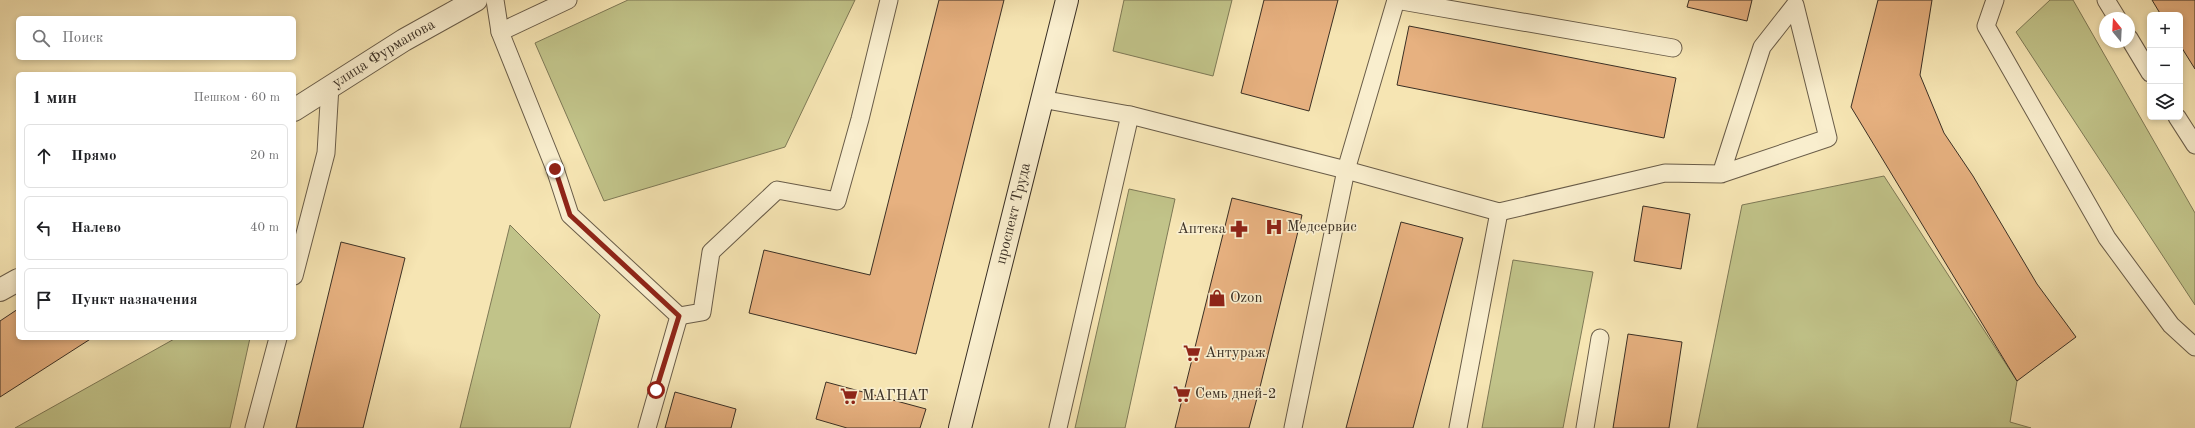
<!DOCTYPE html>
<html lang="ru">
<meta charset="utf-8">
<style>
body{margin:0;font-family:"Old Standard TT",serif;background:#f6f6f6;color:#202124}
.controls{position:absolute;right:12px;top:12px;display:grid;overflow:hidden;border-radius:6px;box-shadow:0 2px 6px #0003}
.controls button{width:36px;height:36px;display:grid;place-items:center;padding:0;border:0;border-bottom:1px solid #e0e0e0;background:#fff;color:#202124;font:20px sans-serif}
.compass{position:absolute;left:2099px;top:12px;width:36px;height:36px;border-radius:50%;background:#fff;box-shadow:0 2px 6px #0003;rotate:342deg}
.stop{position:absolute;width:12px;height:12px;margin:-9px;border:3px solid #8f2418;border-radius:50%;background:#fff}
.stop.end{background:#8f2418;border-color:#fff;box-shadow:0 1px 4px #0008}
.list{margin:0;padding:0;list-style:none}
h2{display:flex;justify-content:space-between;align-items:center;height:52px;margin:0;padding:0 16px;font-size:17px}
h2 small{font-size:13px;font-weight:400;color:#757577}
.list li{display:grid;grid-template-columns:26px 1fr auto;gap:12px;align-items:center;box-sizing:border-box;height:64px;margin:0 8px 8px;padding:0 8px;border:1px solid #e0e0e0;border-radius:6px}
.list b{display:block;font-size:15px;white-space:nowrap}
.list em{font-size:13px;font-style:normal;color:#757577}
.icon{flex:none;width:22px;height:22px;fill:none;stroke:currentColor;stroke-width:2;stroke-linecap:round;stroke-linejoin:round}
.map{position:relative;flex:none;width:2195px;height:428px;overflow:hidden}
.search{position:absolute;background:#fff;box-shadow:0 2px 6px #0003;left:16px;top:16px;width:280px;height:44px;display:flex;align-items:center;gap:10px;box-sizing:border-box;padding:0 14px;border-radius:6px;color:#757577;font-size:15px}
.panel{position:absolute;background:#fff;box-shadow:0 2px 6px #0003;left:16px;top:72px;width:280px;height:268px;border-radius:6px}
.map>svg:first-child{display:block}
</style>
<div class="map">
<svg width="2195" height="428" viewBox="0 0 2195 428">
<rect width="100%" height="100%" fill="#f6e5b3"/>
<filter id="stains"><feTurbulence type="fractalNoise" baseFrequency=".005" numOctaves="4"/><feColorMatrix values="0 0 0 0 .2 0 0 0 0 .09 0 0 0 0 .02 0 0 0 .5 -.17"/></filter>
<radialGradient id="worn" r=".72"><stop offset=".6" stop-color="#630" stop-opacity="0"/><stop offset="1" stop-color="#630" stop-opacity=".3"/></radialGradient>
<g fill="#c1c389" stroke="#7e7956">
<path d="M628 0H855L785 147 604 201 535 43Z"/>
<path d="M1124 0H1232L1213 76 1113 51Z"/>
<path d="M2050 0H2073L2195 213V305L2016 32Z"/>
<path d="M1884 176 2017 381 2010 422 2031 428H1697L1742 205Z"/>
<path d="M1129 189 1175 199 1125 428H1075Z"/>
<path d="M510 225 600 315 570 428H460Z"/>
<path d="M1513 260 1593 272 1563 428H1482Z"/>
<path d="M176 338H250L230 428H15Z"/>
</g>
<g fill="#e7b180" stroke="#3a2f24">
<path d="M939 0H1004L916 354 749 313 764 250 870 275Z"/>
<path d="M1264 0H1338L1309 111 1241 93Z"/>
<path d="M1689 0H1752L1747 21 1687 7Z"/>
<path d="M1878 0H1932L1920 75 1944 133 1973 176 2037 284 2076 337 2017 381 1851 107Z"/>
<path d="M2152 0H2195V69L2180 45V15H2161Z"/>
<path d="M1409 26 1676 78 1664 138 1397 85Z"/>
<path d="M1232 198 1302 215 1261 383 1249 428H1175Z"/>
<path d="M1643 206 1690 214 1681 269 1634 261Z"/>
<path d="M1401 222 1463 238 1432 356 1413 428H1346Z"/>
<path d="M341 242 405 258 363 428H296Z"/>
<path d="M18 309V338H92L0 397V321Z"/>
<path d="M1628 334 1682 342 1669 428H1613Z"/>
<path d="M826 382 926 409 920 428H847L816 419Z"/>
<path d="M675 392 736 409 731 428H665Z"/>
</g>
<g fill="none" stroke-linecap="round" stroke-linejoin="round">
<g stroke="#695c48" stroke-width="19">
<g id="lane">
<path d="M495 0 500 32 555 169 570 215 679 316 647 428"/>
<path d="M1396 0 1673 48"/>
<path d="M1995 0 1986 26 2107 238 2171 325 2195 347"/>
<path d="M2106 0 2117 18"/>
<path d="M500 32 568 0"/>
<path d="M2129 38 2150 73"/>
<path d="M1041 99 1130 115 1346 170 1499 212 1458 428"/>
<path d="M2177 117 2195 145"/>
<path d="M1499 212 1665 173 1721 174 1762 47 1795 5 1828 138 1721 174"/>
<path d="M294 276 326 153 330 86"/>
<path d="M679 316 702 312 711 252 777 190 837 201 860 119 889 0"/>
<path d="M254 428 278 338"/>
<path d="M1058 428 1130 115"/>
<path d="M1293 428 1346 170 1396 0"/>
<path d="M1585 428 1600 338"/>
</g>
</g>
<g stroke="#695c48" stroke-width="24">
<g id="street">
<path id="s1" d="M294 110 404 40 476 0"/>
<path d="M0 290 18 280"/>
</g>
</g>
<g stroke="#3a2f24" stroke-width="24">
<g id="secondary">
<path id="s2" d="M960 428 1067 0"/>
</g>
</g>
<use href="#lane" stroke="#f9eece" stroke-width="17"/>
<use href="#street" stroke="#f9eece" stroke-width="22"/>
<use href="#secondary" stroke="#f9eece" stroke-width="22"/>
</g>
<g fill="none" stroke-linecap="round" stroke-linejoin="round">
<path stroke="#8f2418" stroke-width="5" d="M555 169 570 215 679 316 656 390"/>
</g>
<defs>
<g id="hospital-bare" transform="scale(1.38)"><path d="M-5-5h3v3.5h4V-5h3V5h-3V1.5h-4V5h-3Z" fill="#8f2418" stroke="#f9eece" stroke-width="2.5" paint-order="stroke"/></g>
<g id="pharmacy-bare" transform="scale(1.38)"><path d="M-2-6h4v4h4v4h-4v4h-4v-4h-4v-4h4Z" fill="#8f2418" stroke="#f9eece" stroke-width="2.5" paint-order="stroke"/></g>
<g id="shop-bare" transform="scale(1.38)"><path d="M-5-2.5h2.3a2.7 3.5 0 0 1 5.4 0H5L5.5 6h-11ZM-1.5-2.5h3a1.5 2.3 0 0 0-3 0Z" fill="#8f2418" stroke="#f9eece" stroke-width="2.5" paint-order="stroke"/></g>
<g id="supermarket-bare" transform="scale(1.38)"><path d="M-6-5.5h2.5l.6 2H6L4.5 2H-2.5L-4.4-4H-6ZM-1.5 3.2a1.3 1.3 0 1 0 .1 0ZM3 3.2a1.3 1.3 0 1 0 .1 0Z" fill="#8f2418" stroke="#f9eece" stroke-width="2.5" paint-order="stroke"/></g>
</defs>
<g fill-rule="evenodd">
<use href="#hospital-bare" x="1274" y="227"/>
<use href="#pharmacy-bare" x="1239" y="229"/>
<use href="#shop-bare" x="1217" y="298"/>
<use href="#supermarket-bare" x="1192" y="353"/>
<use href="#supermarket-bare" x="1182" y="394"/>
<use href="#supermarket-bare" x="849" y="396"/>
</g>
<g text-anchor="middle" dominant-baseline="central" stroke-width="3.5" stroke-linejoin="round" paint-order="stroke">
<g font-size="15" fill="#3a2f24" stroke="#f9eece">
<text stroke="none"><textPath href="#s1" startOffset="106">улица Фурманова</textPath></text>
<text stroke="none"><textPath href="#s2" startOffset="221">проспект Труда</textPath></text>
</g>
<g font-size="15" fill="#3a2f24" stroke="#f9eece" text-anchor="start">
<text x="1287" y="227">Медсервис</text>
<text x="1226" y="229" text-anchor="end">Аптека</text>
<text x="1230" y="298">Ozon</text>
<text x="1205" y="353">Антураж</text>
<text x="1195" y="394">Семь дней-2</text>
<text x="862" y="396">МАГНАТ</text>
</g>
</g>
<rect width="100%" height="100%" filter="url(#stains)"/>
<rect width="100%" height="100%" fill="url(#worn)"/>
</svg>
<div class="controls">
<button>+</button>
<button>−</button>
<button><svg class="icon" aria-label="layers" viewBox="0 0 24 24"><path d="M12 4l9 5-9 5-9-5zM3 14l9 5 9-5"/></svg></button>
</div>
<svg class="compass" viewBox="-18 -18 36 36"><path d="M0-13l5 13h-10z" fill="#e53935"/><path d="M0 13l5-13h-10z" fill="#757577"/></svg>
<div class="stop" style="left:656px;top:390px"></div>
<div class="stop end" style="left:555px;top:169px"></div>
<div class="search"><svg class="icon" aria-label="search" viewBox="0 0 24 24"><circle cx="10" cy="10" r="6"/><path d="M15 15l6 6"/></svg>Поиск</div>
<section class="panel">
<h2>1 мин<small>Пешком · 60 m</small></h2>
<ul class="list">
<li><svg class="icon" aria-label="ahead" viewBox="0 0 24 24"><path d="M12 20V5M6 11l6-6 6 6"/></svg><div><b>Прямо</b></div><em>20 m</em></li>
<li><svg class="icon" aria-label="left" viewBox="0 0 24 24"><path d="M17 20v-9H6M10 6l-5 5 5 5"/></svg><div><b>Налево</b></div><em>40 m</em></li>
<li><svg class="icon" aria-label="arrive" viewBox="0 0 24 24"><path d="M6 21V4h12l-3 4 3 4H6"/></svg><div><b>Пункт назначения</b></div></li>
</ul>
</section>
</div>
